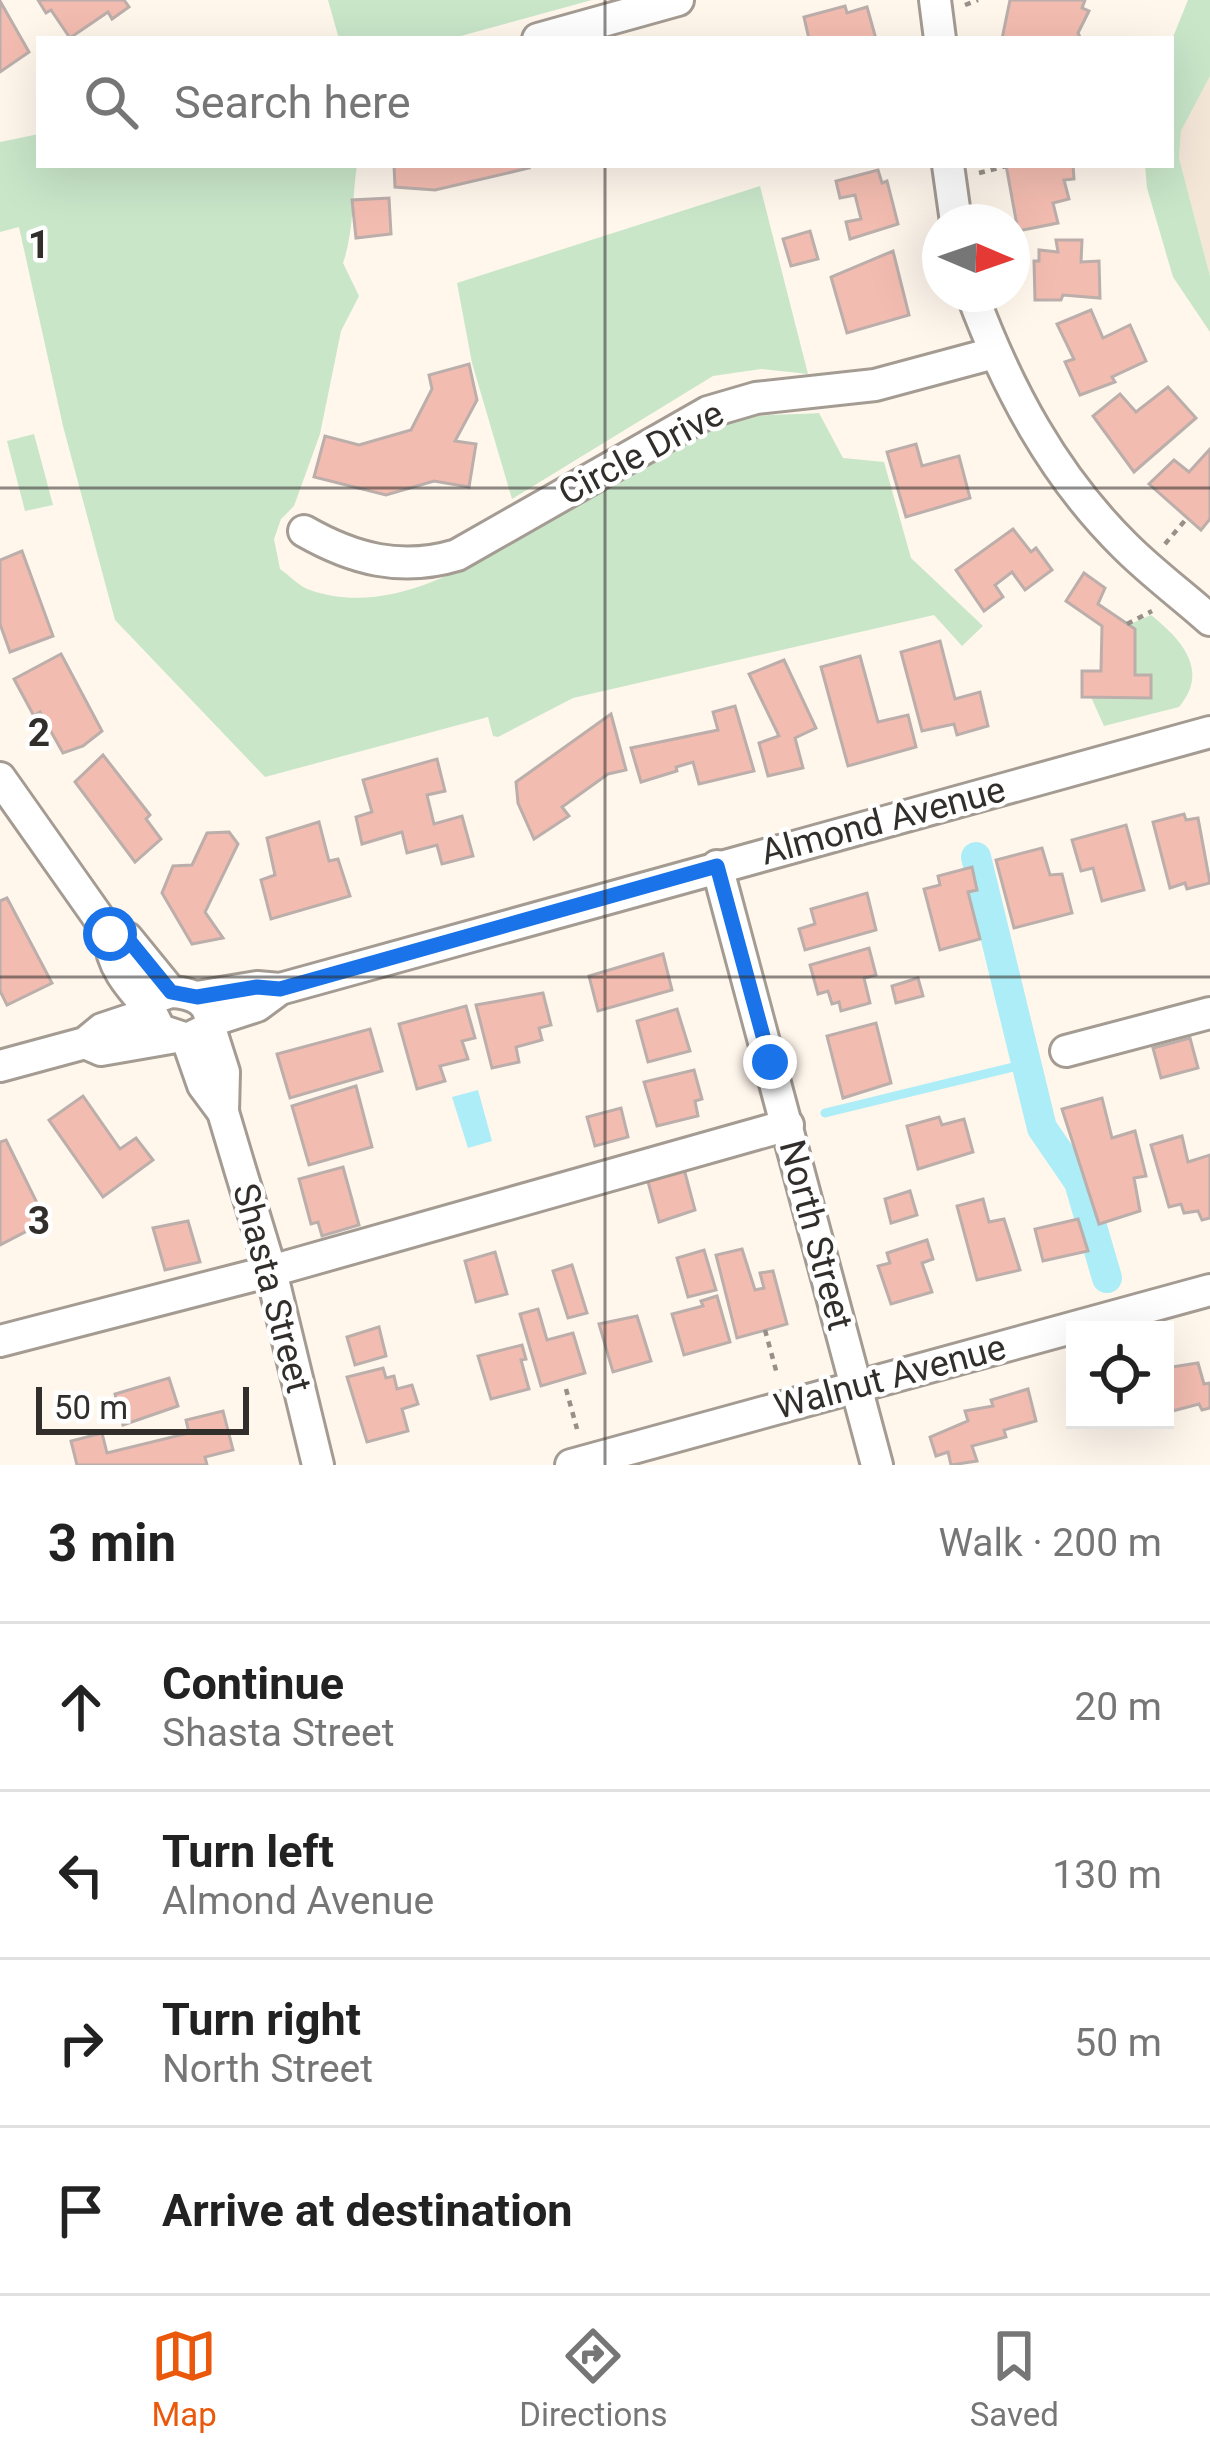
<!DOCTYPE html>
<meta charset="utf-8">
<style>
body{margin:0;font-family:Roboto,sans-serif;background:#f6f6f6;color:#222}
.controls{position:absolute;right:36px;bottom:36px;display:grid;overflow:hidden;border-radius:0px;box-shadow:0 12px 48px #0002}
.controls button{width:108px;height:108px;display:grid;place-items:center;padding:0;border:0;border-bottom:3px solid #e0e0e0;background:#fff;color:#222;font:60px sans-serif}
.compass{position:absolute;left:922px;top:204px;width:108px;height:108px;border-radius:50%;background:#fff;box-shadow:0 12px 48px #0002;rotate:92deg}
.scale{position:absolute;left:36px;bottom:30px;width:213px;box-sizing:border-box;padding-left:12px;border:6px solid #322e2b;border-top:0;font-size:33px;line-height:42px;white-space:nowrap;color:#322e2b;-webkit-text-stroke:9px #fff;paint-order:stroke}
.stop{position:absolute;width:36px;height:36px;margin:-27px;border:9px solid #1a73e8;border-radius:50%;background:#fff}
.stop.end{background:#1a73e8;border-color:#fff;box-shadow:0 3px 12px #0008}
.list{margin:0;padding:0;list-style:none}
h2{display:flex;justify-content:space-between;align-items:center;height:156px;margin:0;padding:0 48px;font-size:51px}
h2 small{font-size:39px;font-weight:400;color:#767676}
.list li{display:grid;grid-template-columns:78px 1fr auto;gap:36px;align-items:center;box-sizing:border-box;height:168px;padding:0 48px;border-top:3px solid #e0e0e0}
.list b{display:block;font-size:45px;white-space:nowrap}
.list p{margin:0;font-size:39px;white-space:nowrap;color:#767676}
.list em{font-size:39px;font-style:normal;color:#767676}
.icon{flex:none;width:66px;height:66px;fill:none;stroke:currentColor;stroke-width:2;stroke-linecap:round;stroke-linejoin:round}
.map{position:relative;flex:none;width:1210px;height:1465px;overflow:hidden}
.search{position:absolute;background:#fff;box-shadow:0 12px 48px #0002;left:36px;right:36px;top:36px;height:132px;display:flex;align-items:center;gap:30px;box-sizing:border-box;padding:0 42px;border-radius:0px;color:#767676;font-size:45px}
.sheet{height:828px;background:#fff}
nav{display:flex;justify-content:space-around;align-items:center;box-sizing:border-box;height:168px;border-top:3px solid #e0e0e0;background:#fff;font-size:33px;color:#767676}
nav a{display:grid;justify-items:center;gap:6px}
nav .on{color:#ea580c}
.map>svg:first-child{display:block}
</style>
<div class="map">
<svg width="1210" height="1465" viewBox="0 0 1210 1465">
<rect width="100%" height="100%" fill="#fff6ec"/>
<path fill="#f5e7d8" d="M1210 76V276L1179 158 1181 131Z"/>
<g fill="#c9e6c9">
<path d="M328 0H592L450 39H339Z"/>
<path d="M1188 0H1210V76L1181 131 1179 158 1210 276V332L1173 277 1147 188 1145 165H1171V42Z"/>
<path d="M39 134V165H357C352 197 354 231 343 263L359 296 341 331 320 434 294 506 281 519 274 539 280 569C290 576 300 587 310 590 422 630 550 506 643 460 672 446 705 428 737 420 762 413 793 415 819 413L843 458 884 462 911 558 983 626 962 646 934 615 573 698 498 737 493 736 488 717 265 777 115 620 63 426 19 227 0 232V142Z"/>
<path d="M760 186 808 374 761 369 713 376 512 499 472 363 457 283Z"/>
<path d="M34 434 53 505 25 511 7 441Z"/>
<path d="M1151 615C1182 640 1210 671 1179 707L1104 726 1091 697H1151L1135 675V630L1128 625Z"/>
</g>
<path fill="#acedf7" d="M478 1090 492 1141 468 1148 452 1097Z"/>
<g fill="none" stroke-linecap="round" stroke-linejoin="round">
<path stroke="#acedf7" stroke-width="9" d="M825 1113 1026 1064"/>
<path stroke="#acedf7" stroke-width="30" d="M976 857 1042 1128 1079 1182 1107 1278"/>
</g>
<g fill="#f3bcb0" stroke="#bbaeab" stroke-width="3">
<path d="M38 0H124L129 7 112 19 108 12 70 38 51 10 46 13Z"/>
<path d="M1010 0H1085L1082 8 1089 11 1078 33 1081 39H1002Z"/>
<path d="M0 1 29 52 0 72Z"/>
<path d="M845 6 847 13 867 7 876 39H809L804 17Z"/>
<path d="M394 165H528L529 168 435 190 395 187Z"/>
<path d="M1073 165 1074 179 1064 180 1069 199 1053 203 1058 223 1018 231 1006 165Z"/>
<path d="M878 170 882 183 887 181 898 224 850 239 846 222 861 219 855 195 840 198 836 181Z"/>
<path d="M389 198 391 234 356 238 352 200Z"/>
<path d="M810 231 818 259 791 266 783 239Z"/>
<path d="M1056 240H1082L1081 262 1099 261 1100 298 1063 295 1061 300H1035L1034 261H1039V250L1058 252Z"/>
<path d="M893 251 909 315 847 333 831 277Z"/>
<path d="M1091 310 1103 338 1130 325 1146 361 1112 377 1115 382 1080 395 1065 362 1074 359 1057 324Z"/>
<path d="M469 364 477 400 455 441 476 444 469 487 434 481 386 495 314 477 325 436 359 445 411 430 432 389 429 375Z"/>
<path d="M1168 387 1196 418 1134 472 1093 416 1120 394 1136 412Z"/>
<path d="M916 444 922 466 959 456 970 498 906 517 887 452Z"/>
<path d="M1210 449V519L1201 530 1149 484 1174 460 1189 472Z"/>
<path d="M1013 529 1031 552 1036 548 1052 570 1025 590 1012 572 995 585 1003 597 984 611 956 570Z"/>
<path d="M22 551 53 636 10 652 0 624V560Z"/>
<path d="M1084 573 1105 588 1098 604 1135 629V675H1151V698L1082 697V671H1101L1102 626 1066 601Z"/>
<path d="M940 641 955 699 980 692 988 726 957 735 954 724 922 731 901 652Z"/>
<path d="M61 654 102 731 83 746 63 753 40 712 34 716 14 679Z"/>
<path d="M860 656 878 722 908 715 916 747 848 766 821 667Z"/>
<path d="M784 660 816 728 795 738 803 768 768 776 759 743 779 736 749 674Z"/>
<path d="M735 706 754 771 699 784 693 762 676 767 677 771 641 782 631 748 718 730 713 712Z"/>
<path d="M611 714 626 770 608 774 562 807 569 816 534 839 518 803 516 782Z"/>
<path d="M103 755 150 815 146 819 161 839 135 862 75 782Z"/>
<path d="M437 759 445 791 427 795 434 824 462 816 473 856 442 864 437 845 407 853 402 832 362 844 356 817 372 812 363 780Z"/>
<path d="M1184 814 1186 820 1198 818 1210 883 1187 889 1185 883 1170 888 1153 822Z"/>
<path d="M319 822 329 861 338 859 350 896 271 919 261 880 275 875 267 838Z"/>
<path d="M1126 825 1144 890 1102 901 1093 868 1081 871 1072 840Z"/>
<path d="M229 832 238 844 205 912 223 938 192 944 162 893 173 866 192 865 207 833Z"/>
<path d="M1042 848 1050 875 1062 874 1072 913 1014 928 996 860Z"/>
<path d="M972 867 977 890 968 892 980 939 940 950 924 889 940 885 938 876Z"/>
<path d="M867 893 876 930 805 950 799 929 815 924 811 909Z"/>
<path d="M7 898 52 983 7 1005 0 991V901Z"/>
<path d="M869 948 876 975 864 978 870 1003 841 1011 839 1002 832 1004 828 991 818 994 810 965Z"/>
<path d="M663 954 672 990 598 1011 589 976Z"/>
<path d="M918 978 923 996 896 1003 892 986Z"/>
<path d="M543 993 551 1025 539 1028 542 1040 516 1047 519 1062 492 1068 476 1005Z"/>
<path d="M466 1006 475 1038 462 1041 468 1059 440 1066 445 1081 417 1089 399 1024Z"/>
<path d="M677 1009 690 1051 648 1062 637 1021Z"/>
<path d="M876 1023 891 1083 843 1098 827 1036Z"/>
<path d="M370 1029 382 1071 290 1098 277 1054Z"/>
<path d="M1190 1038 1198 1068 1161 1078 1153 1048Z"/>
<path d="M694 1070 702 1099 695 1101 698 1116 657 1126 644 1082Z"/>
<path d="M356 1086 372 1147 309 1165 292 1106Z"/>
<path d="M83 1096 120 1149 136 1138 153 1160 103 1197 49 1120Z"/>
<path d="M1102 1098 1112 1138 1135 1131 1146 1176 1134 1178 1140 1211 1099 1224 1062 1109Z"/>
<path d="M621 1108 628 1137 595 1146 587 1117Z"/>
<path d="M939 1117 942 1125 964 1119 973 1152 918 1169 907 1126Z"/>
<path d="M1182 1136 1188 1162 1210 1155V1218L1202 1220 1198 1211 1184 1213 1181 1204 1169 1207 1151 1145Z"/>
<path d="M6 1140 46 1221 0 1245V1142Z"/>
<path d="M343 1167 359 1225 322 1236 318 1222 311 1224 299 1179Z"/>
<path d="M684 1169 695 1210 659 1222 647 1178Z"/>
<path d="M910 1191 917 1215 891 1223 885 1199Z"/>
<path d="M983 1199 989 1222 1004 1219 1020 1270 977 1280 957 1206Z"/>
<path d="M1078 1219 1088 1251 1043 1261 1035 1229Z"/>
<path d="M188 1221 200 1262 165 1270 153 1228Z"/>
<path d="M927 1240 933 1259 922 1263 932 1292 891 1304 878 1266 890 1263 887 1253Z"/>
<path d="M742 1249 755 1290 764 1288 760 1273 773 1271 787 1324 737 1338 716 1255Z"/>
<path d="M704 1250 716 1290 688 1297 677 1258Z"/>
<path d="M495 1252 507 1294 476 1302 465 1261Z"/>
<path d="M572 1265 587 1313 568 1318 553 1271Z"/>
<path d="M717 1296 730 1342 684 1355 672 1314 703 1306 701 1301Z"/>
<path d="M538 1309 547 1340 573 1333 585 1373 541 1386 520 1314Z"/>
<path d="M637 1316 651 1361 613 1372 599 1324Z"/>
<path d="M379 1327 386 1356 355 1365 347 1337Z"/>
<path d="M522 1345 526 1359 521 1360 529 1389 491 1399 478 1356Z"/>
<path d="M1198 1363 1204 1384 1210 1383V1408L1202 1410 1199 1404 1165 1413V1368Z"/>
<path d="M383 1368 386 1378 394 1376 397 1389 412 1385 418 1404 402 1409 408 1431 367 1442 347 1377Z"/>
<path d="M169 1378 178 1406 123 1425 115 1394Z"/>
<path d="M1028 1389 1036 1421 1004 1430 1006 1437 972 1446 977 1461 951 1465 948 1452 936 1456 930 1437 968 1421 965 1411 993 1406 991 1400Z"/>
<path d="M223 1411 233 1450 205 1457 207 1465H77L71 1441 102 1433 107 1453 189 1433 186 1420Z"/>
</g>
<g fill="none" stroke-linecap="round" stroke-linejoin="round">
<g stroke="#a49c93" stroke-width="36">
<g id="minor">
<path d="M935 0 940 39"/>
<path d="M538 39 678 0"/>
<path d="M948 165 956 222"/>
<path d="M972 294C1007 388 1053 475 1125 546 1152 573 1182 595 1210 620"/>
<path d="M304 531C353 559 401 572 457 555L708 412 756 398 875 385 994 353"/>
<path d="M0 778 110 934C109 964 130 987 149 1008"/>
<path d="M717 866 877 1465"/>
<path d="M110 934 127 938 171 992"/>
<path d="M171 992C195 993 213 1002 210 1028L187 1039 160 1030 149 1008 153 998Z"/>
<path d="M197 997 257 987 280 989"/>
<path d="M211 1021 257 1006 280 989 1210 732"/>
<path d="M210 1028 224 1072 223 1112"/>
<path d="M187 1039 203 1085 223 1112 240 1169 271 1271 318 1465"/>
<path d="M85 1043 101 1050 176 1037"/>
<path d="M1066 1051 1210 1013"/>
<path d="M0 1066 85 1043 102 1029 150 1013"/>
<path d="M0 1341 271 1271 788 1125"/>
<path d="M571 1465 1210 1290"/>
</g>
</g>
<g stroke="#969089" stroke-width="4.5" stroke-dasharray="6 6" stroke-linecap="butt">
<path d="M965 5 978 0"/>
<path d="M979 173 1006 166"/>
<path d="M1165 544 1187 518"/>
<path d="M1127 624 1152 611"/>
<path d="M765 1330 777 1374"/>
<path d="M566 1389 577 1429"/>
</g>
<use href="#minor" stroke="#fff" stroke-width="30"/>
</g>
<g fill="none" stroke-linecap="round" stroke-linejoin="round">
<path stroke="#1a73e8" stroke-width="15" d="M110 934 127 938 171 992 197 997 257 987 280 989 717 866 770 1062"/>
</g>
<path fill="none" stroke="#322e2b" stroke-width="3" stroke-opacity="0.55" d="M605 0V39M605 165V1465M0 488H1210M0 977H1210"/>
<g text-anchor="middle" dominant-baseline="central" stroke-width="9" stroke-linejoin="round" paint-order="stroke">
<g font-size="36" fill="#322e2b" stroke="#fff">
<text transform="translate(641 453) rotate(-28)">Circle Drive</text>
<text transform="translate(883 821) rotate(-15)">Almond Avenue</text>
<text transform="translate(816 1235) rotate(75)">North Street</text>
<text transform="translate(272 1288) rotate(75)">Shasta Street</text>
<text transform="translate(890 1377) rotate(-15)">Walnut Avenue</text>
</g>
</g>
<g font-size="39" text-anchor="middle" font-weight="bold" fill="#322e2b" stroke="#fff" stroke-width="9" stroke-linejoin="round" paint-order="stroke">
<text x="39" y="258">1</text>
<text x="39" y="746">2</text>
<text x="39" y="1234">3</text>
</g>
</svg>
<div class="controls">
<button><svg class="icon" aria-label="locate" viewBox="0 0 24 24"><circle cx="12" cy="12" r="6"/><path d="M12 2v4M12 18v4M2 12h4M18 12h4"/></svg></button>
</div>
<svg class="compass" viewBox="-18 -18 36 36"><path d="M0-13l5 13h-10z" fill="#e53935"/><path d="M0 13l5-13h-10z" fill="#767676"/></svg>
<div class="scale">50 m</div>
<div class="stop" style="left:110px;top:934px"></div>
<div class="stop end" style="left:770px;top:1062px"></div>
<div class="search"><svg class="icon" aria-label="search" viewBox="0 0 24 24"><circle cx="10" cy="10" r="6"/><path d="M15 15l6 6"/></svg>Search here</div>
</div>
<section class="sheet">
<h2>3 min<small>Walk · 200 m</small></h2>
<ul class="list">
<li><svg class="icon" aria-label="ahead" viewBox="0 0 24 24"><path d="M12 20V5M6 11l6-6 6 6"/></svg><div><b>Continue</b><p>Shasta Street</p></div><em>20 m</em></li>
<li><svg class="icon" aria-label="left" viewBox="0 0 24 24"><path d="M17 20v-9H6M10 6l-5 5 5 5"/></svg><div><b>Turn left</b><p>Almond Avenue</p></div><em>130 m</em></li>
<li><svg class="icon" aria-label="right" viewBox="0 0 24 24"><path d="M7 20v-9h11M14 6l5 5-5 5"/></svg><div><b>Turn right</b><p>North Street</p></div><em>50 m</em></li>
<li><svg class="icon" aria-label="arrive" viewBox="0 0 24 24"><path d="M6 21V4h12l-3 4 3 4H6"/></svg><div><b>Arrive at destination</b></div></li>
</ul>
</section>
<nav>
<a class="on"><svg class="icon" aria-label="map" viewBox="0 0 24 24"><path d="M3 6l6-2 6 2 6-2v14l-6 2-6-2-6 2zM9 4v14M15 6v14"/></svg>Map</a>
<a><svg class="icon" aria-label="directions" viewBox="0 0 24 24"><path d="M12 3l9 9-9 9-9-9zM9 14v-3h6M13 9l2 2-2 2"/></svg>Directions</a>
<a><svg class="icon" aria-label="saved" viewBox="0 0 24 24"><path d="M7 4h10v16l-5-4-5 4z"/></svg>Saved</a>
</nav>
